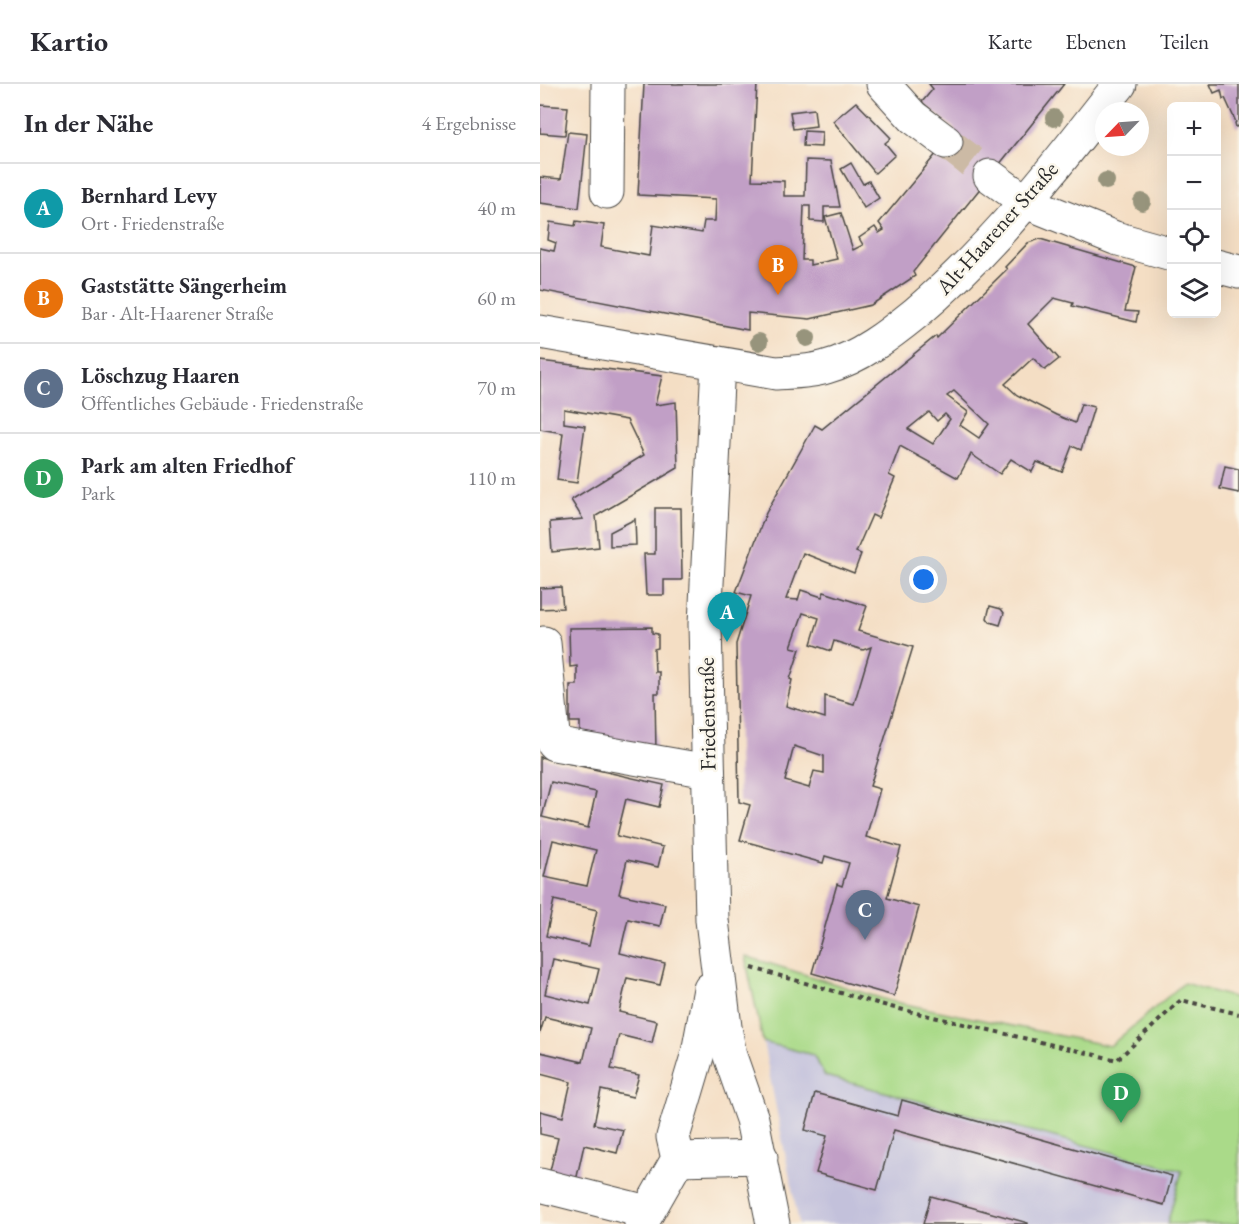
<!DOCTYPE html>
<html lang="de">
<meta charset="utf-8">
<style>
body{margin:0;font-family:"EB Garamond",serif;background:#f7f7f7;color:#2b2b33}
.controls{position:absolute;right:18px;top:18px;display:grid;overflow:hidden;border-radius:9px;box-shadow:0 6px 24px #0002}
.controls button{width:54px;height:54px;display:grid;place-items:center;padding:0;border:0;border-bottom:2px solid #e1e1e2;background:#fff;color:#2b2b33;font:30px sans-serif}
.compass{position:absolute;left:555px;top:18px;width:54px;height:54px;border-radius:50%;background:#fff;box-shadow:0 6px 24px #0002;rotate:245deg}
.you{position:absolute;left:384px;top:496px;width:21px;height:21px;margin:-15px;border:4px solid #fff;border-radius:50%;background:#1a73e8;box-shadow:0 0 0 9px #1a73e833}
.badge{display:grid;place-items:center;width:39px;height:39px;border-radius:50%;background:#c8321e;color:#fff;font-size:20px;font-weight:700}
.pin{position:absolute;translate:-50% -50px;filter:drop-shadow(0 2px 3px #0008)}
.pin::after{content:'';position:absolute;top:32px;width:21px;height:18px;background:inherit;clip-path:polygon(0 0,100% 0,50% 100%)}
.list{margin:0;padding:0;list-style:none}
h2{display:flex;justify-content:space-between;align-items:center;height:78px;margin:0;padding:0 24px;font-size:26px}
h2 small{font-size:20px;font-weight:400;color:#7c7c81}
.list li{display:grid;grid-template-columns:39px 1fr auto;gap:18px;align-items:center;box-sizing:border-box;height:90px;padding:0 24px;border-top:2px solid #e1e1e2}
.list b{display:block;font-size:22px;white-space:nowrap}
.list p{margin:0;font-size:20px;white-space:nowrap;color:#7c7c81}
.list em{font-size:20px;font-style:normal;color:#7c7c81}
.icon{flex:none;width:33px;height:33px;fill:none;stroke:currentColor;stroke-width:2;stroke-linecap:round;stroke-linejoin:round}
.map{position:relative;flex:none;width:699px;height:1140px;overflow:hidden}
header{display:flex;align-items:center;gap:36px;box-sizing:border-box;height:84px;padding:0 30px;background:#fff;border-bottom:2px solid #e1e1e2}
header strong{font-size:28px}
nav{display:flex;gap:33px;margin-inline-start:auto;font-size:21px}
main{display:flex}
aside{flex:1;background:#fff}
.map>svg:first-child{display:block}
</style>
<header>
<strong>Kartio</strong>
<nav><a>Karte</a><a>Ebenen</a><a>Teilen</a></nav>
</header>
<main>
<aside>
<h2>In der Nähe<small>4 Ergebnisse</small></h2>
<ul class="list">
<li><span class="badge" style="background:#0f9aa8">A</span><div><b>Bernhard Levy</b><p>Ort · Friedenstraße</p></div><em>40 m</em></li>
<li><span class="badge" style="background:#e8710a">B</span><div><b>Gaststätte Sängerheim</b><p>Bar · Alt-Haarener Straße</p></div><em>60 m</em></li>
<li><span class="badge" style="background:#5c6f8a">C</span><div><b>Löschzug Haaren</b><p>Öffentliches Gebäude · Friedenstraße</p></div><em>70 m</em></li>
<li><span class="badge" style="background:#2e9e5b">D</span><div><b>Park am alten Friedhof</b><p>Park</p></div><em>110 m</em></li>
</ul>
</aside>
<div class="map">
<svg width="699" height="1140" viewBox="0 0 699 1140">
<rect width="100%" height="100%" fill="#fbf7ec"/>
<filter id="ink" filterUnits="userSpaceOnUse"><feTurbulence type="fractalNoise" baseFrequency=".0167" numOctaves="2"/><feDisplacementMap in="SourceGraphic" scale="12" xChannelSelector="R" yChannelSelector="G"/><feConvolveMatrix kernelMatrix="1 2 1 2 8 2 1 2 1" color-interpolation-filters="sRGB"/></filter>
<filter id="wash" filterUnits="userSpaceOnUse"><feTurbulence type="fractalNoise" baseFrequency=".008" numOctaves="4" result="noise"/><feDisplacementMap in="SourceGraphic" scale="24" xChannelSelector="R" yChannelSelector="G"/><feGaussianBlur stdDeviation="1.35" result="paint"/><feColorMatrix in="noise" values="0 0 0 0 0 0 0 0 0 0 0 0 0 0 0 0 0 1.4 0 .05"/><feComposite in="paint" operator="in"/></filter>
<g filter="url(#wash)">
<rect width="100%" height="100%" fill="#f4dec4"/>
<path fill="#c3c1db" d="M223 958 273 971 285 992 642 1087 627 1140H259Z"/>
<path fill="#aada89" stroke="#6a825a" stroke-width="1.5" d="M205 872 350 917 570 962 644 899 699 915V1140H627L642 1087 285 992 273 971 223 958Z"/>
<g id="blocks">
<g fill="#c19fc6" fill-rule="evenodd">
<path d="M104 0H217L212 96 244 97V112H265L266 76 291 77 300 123H284V138L270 137V122H264L262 176H270V181L297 175 285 133 301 129 313 166 323 161 319 154 335 143 339 149 344 146 339 139 416 46 382 18 393 5 389 0H524L373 188 375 192 331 221 270 235 208 229V246L0 206V164L14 167 16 159 8 156 10 138 35 142 36 137 64 141 61 163 109 172 113 141 162 149 164 137H175L176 115 98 111Z"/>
<path d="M670 0H699V42L696 43 695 39 696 38 685 14 683 15 681 6 674 9Z"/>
<path d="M316 18 351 54 345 59 355 71 335 89 293 37Z"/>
<path d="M0 21 28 23 25 51 0 49Z"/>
<path d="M274 25 276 42 253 45 250 28Z"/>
<path d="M264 47 282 48 281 63 263 62Z"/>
<path d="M28 48 47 50 39 124 0 119V93L21 95Z"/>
<path d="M311 79 323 100 329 97 339 114 324 124 301 85Z"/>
<path d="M500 155 596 183 585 227 598 228 596 238 532 222 533 219 514 214 488 240 519 275 505 286 493 274 465 300 477 311 516 331 535 339 541 320 554 323 541 366 532 362 522 388 497 378 492 388 471 375 460 390 431 370 418 394 360 362 349 391 355 394 338 434 332 431 316 468 321 470 314 489 263 469 246 515 258 516 261 506 282 513 284 508 327 522 318 547 373 563 330 702 340 705 326 753 361 763 347 814 379 823 354 912 272 889 297 800 302 802 309 779 285 772 283 779 200 756 210 721 199 718 196 560 211 512 196 508 226 429 275 341 282 345 396 252 397 254 467 185 465 183 488 159ZM414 307 449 340 439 354 420 341 428 328 407 312ZM389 328 397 337 405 330 410 335 393 360 368 345ZM263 529 279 534 271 560 291 567 294 557 323 566 331 563 314 620 285 612V634L246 622 252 596 250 595 260 565 251 563ZM254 662 284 672V689L274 687 269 704 245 697Z"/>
<path d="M0 277 122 292 115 321 136 318 138 384 56 432 59 463 12 468 10 438 43 435 31 416 104 371 87 336 24 325V339L45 342 37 399 17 396 23 349 0 345Z"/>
<path d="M685 382 699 385V409L680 405Z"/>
<path d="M115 424H141L142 496H124V511H106L104 470H115Z"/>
<path d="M95 435 96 461 70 462V448Z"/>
<path d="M21 503 23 524 0 525V504Z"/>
<path d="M450 522 461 525 464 529 460 541 450 538 447 534Z"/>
<path d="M112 543V549L118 550V564L114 565 115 588H119V609H115L116 669 40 656V638H30V601H37V582L30 583 29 544Z"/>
<path d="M0 673 124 701 119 723 86 715 77 752 123 763 118 783 87 776 79 810 125 820 120 842 88 835 80 869 125 880 120 901 87 894 79 928 117 937 112 959 79 951 71 985 99 991 93 1013 61 1006 54 1040 83 1046 77 1069 44 1061 36 1097 9 1091 18 1054 0 1050V1027L23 1033 31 998 0 990V968L43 978 51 944 5 933 0 949ZM11 698 56 708 48 744 2 733ZM13 756 56 766 47 802 4 793ZM14 816 57 826 49 862 6 852ZM13 875 59 885 50 921 5 910Z"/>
<path d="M275 1009 358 1032 362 1016 632 1092 624 1121 354 1046 337 1106 276 1089 287 1052 265 1046Z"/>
<path d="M391 1112 488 1139V1140H383Z"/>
</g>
</g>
</g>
<g filter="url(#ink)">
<use href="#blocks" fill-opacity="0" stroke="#494642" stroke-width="1.5"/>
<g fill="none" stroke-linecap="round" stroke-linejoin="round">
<path stroke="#ccbaa5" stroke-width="33" stroke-dasharray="33 16" stroke-linecap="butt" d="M406 58 450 92"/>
<g stroke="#494642" stroke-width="35">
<g id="minor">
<path d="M343 0 373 33 406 58"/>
<path d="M450 92 486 118 575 154 632 170"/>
<path d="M67 108 68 0"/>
<path d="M676 182 699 188"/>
<path d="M178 279 165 540 172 836 185 943 190 972 212 1035 233 1140"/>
<path d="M4 559 14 660 168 687"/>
<path d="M138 1075 221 1073"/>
<path d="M0 1101 107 1128"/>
<path d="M101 1140 138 1075 133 1053 158 969 170 905"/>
</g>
</g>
<g stroke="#494642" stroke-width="35">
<path id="major" d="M0 248 236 289C253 288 270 288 286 283 319 274 350 250 376 229 454 163 517 81 580 0"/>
</g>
<path stroke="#494642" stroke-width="4" stroke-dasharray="4.5 4.5" stroke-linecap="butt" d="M212 884 351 923 577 976 641 916 699 930"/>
<use href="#minor" stroke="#fff" stroke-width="33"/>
<use href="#major" stroke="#fff" stroke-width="33"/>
</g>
<g fill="#97947c">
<circle cx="514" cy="34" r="9"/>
<circle cx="566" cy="97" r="9"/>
<circle cx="602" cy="118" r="9"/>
<circle cx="267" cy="254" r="9"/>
<circle cx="219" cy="258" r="9"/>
</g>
</g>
<g text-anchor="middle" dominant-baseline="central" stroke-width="5" stroke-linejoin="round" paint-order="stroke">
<g font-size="22" fill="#2b2b2b" stroke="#fbf7ec">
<text transform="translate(457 144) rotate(-48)">Alt-Haarener Straße</text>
<text transform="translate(167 630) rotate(-91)">Friedenstraße</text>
</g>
</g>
</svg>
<div class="controls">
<button>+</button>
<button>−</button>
<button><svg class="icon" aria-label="locate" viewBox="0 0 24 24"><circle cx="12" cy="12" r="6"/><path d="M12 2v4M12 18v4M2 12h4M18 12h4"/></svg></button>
<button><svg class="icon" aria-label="layers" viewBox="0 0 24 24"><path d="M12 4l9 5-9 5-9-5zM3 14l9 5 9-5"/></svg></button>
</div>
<svg class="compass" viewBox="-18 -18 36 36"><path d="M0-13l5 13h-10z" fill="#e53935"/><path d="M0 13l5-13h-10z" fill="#7c7c81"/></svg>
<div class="you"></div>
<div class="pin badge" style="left:187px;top:558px;background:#0f9aa8">A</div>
<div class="pin badge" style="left:238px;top:211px;background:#e8710a">B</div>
<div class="pin badge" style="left:325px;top:856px;background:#5c6f8a">C</div>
<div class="pin badge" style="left:581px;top:1039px;background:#2e9e5b">D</div>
</div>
</main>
